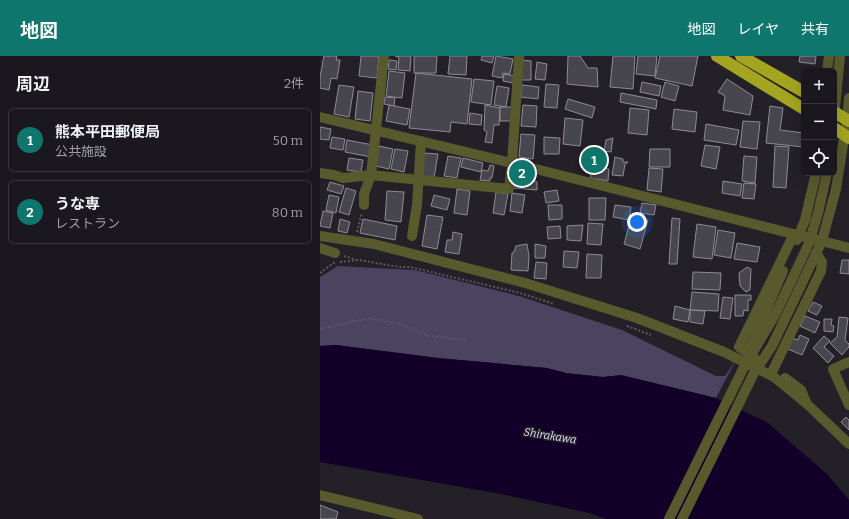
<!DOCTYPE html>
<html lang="ja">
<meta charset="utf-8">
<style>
body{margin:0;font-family:Bitter,"Noto Sans JP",serif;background:#27252b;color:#f1f3f6}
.controls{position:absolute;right:12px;top:12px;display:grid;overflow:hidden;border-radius:6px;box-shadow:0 4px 16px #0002}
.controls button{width:36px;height:36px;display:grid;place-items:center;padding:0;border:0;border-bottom:1px solid #38373c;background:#1a181e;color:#f1f3f6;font:20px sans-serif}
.you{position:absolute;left:317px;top:166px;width:14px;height:14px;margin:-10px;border:3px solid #fff;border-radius:50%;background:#1a73e8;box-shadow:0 0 0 6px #1a73e833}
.badge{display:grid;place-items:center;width:26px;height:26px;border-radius:50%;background:#0f766e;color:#fff;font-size:13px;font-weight:700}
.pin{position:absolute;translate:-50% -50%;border:2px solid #fff;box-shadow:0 1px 4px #0006}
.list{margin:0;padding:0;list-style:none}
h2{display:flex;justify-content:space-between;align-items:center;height:52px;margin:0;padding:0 16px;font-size:17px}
h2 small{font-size:13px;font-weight:400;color:#9fa0a4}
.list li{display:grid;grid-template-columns:26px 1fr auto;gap:12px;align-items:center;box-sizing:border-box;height:64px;margin:0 8px 8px;padding:0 8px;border:1px solid #38373c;border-radius:6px}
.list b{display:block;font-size:15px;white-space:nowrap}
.list p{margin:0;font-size:13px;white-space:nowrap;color:#9fa0a4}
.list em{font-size:13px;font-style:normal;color:#9fa0a4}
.icon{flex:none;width:22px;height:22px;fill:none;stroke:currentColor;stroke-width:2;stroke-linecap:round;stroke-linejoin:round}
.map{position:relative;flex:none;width:529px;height:463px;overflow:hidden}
header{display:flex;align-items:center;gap:24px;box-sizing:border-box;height:56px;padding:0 20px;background:#0f766e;color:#fff}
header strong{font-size:19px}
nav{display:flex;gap:22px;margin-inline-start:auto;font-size:14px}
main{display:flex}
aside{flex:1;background:#1a181e}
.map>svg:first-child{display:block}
</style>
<header>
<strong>地図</strong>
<nav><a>地図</a><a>レイヤ</a><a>共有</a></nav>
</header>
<main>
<aside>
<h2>周辺<small>2件</small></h2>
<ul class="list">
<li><span class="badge">1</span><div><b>熊本平田郵便局</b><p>公共施設</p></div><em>50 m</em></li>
<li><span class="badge">2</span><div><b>うな専</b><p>レストラン</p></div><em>80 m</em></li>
</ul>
</aside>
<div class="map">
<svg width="529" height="463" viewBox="0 0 529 463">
<rect width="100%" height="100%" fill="#232028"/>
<path fill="#4c4360" d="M18 210 95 214 199 240 302 274 396 320H405L417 302 396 342 301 319 283 321 246 317 227 312 118 302 16 289 0 290V221Z"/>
<path fill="#120029" d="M16 289 118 302 227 312 246 317 283 321 301 319 396 342 448 367 506 417 529 444V463H287L269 457 181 438 0 406V290Z"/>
<g fill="#47454d" stroke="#8e8b95">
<path d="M4 0H17L16 4H20L17 23 11 22 9 34 0 32V21Z"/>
<path d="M41 0H59L57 22 39 20Z"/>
<path d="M75 0H91L90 15 78 14 79 1Z"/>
<path d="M94 0H117L116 17H94Z"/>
<path d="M130 0H147L146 19 128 18Z"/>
<path d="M162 0H174L172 7 161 4Z"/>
<path d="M176 0 193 3 190 18 183 17 182 22 172 20Z"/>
<path d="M248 0H260L268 12H277L278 31 247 28Z"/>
<path d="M293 0H315L313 33 290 31Z"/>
<path d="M318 0H337L335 20 316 18Z"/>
<path d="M340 0H378L372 30 335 22Z"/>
<path d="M480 0H496L495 8 479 6Z"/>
<path d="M69 4 77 5 76 14 68 13Z"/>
<path d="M202 4 211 5V24H201Z"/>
<path d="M217 6 227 8 225 24 215 23Z"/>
<path d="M69 15 85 17 82 42 66 40Z"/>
<path d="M96 17 152 23 147 68 131 66 130 76 89 72Z"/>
<path d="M184 18 195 20 193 27 183 25Z"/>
<path d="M154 23 174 25 171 49 151 46Z"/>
<path d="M407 23 433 40 430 59 403 54 405 40 398 36Z"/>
<path d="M322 26 341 30 339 40 320 36Z"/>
<path d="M345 26 359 30 355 45 341 41Z"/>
<path d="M226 28 239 29 237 52 224 51Z"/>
<path d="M19 29 34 31 29 61 14 58Z"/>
<path d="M202 29 219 31 218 43 201 41Z"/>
<path d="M177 30 189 32 186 51 174 49Z"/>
<path d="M38 35 53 37 50 65 35 63Z"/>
<path d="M301 37 337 44 336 53 300 46Z"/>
<path d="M65 41 75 42 74 50 64 48Z"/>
<path d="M248 43 275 51 272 62 245 53Z"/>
<path d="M69 49 90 53 87 69 66 65Z"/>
<path d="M165 49 180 52 179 69H174L172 87 165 86 167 76 164 74Z"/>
<path d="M203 49 217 50 216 71 201 70Z"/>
<path d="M450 50 463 52 460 74 484 77 483 91 446 87Z"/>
<rect x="180" y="51" width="12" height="14"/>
<path d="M310 52 329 54 327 79 308 77Z"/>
<path d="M354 53 377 56 375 76 352 73Z"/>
<path d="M150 57 162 59 161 69 149 68Z"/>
<path d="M245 62 263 64 260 90 243 88Z"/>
<path d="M423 65 440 66 437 93 420 91Z"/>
<path d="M386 68 419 74 416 89 384 84Z"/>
<path d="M0 71 11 73 9 84 0 83Z"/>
<path d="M201 78 215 79 213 103 199 101Z"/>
<path d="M12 81 25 83 23 94 10 92Z"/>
<path d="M224 81 240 82 239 98H224Z"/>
<path d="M293 82 291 96 284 95 286 84Z"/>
<path d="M27 84 53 89 51 101 25 96Z"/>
<path d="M385 89 400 91 396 113 381 110Z"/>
<path d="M59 90 73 93 69 113 56 110Z"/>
<path d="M455 90 469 91 466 132 453 131Z"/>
<path d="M75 93 88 95 84 116 71 113Z"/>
<path d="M330 93H350V111H329Z"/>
<path d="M105 97 118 98 114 122 101 121Z"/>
<path d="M128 100 141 102 137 122 124 120Z"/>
<path d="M424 100 437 101 435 127 422 125Z"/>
<path d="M295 101 303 103V106H308L305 108 303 120 292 119Z"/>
<path d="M29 102 43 104 41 116 27 114Z"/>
<path d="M143 102 163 107 161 116 141 111Z"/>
<path d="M170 109 174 110 172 122H170V125L160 124 162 114 168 115Z"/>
<path d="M272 110 289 113 288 125 270 122Z"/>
<path d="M198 112 206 116V121L217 126V134L194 132Z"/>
<path d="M329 112 343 113 341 136 327 134Z"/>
<path d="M403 125 422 128 420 140 402 137Z"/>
<path d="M10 126 24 130 21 138 7 134Z"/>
<path d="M424 127 436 128 434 143 422 142Z"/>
<path d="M26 132 36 135 29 159 19 156Z"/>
<path d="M137 133 150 135 147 159 134 157Z"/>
<path d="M237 134 239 145 226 147 224 136Z"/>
<path d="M67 135 84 136 81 166 65 164Z"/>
<path d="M176 136 188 138 184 159 173 157Z"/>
<path d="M192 137 205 139 202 157 190 155Z"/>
<path d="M9 139 19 141 16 157 6 154Z"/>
<path d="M114 139 130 143 127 154 111 150Z"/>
<path d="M269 142H286L285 164H269Z"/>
<path d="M322 147 336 149 334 159 320 157Z"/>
<path d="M228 149H242V163L229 164Z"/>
<path d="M295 149 311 151 309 164 293 161Z"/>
<path d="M3 155 13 157 10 172 0 170Z"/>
<path d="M107 159 123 161 117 193 102 190Z"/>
<path d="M312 159 328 164 320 193 304 188Z"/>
<path d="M352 162 360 163 357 208H349Z"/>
<path d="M20 163 30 166 27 177 18 175Z"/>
<path d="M43 163 77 170 75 184 40 177Z"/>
<path d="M268 167 283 168 281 189 267 188Z"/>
<path d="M377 168 396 171 392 203 373 201Z"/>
<path d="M263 169 261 185 247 184V170Z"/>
<path d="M240 170 241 182 228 183 227 171Z"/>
<path d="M398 174 415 177 411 202 394 199Z"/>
<path d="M133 176 142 178 139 198 125 196 127 184H132Z"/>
<path d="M417 187 440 191 437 206 414 203Z"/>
<path d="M207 188 209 200 208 215 191 214 192 197 194 196 196 190Z"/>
<path d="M215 188 226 190 225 202H215Z"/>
<path d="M244 195 259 196 257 212 243 211Z"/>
<path d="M267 198 282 199 281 222H266Z"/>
<path d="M522 204H529V218L520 217Z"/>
<path d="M216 206 227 207 226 223 214 222Z"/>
<path d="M427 211 431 213 430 234 426 236 420 230 419 217Z"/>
<path d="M373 216 401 217 400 234 372 233Z"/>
<path d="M372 236 399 238 398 255 370 254Z"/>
<path d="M415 239H431V244H428V255L424 254 423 260H415Z"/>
<path d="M403 241 413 242 410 263 400 262Z"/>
<path d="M493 246 502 250 497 259 488 255Z"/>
<path d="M355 250 370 254 368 266 353 263Z"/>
<path d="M370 254 385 255 383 268 370 266Z"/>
<path d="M485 260 500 266 495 277 480 270Z"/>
<path d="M519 261 528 262 525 284 529 288V291L522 299 510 287 517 281Z"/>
<path d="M504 263H512L511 269 514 270 513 276 504 275Z"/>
<path d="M480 279 489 283 482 299 468 293 472 282 478 284Z"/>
<path d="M504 280 510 285 504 291 514 300 508 307 493 292Z"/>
<path d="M526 361 529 364V374L521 366Z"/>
<path d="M0 449 18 456 16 463H0Z"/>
</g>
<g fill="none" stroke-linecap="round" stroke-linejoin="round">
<g stroke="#5a585f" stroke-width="2" stroke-dasharray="2 2" stroke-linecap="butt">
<path d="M37 176 42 157"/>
<path d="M24 200 37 204"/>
<path d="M20 206 39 204 79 211H90L200 237 234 248"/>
<path d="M0 217 15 206"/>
<path d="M307 270 331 279"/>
<path d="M0 273 49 262 77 267 109 280 146 284"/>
</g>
<g stroke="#58592d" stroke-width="10">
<path d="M507 15 509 0"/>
<path d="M0 61 192 107 529 192"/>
<path d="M514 62 520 0"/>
<path d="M0 117 14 119 23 122 51 119 189 133 192 107 199 0"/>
<path d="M44 149V138L51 119 64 0"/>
<path d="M0 180 54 188 205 227 317 262 404 296 454 321 487 348 529 388"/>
<path d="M92 180 97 149 101 85"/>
<path d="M477 184 485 164 496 117"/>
<path d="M0 192 15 197"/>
<path d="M430 292 463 215"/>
<path d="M436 303 419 291 474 178"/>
<path d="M529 306 513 313 529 349"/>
<path d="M453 314 501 215 502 206 496 197"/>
<path d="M465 322 481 334 486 346"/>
<path d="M0 439 98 463"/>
<path d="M349 463 424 311 455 259 476 215 489 187 498 157 507 117"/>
<path d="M362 463 434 317 452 290 502 185 516 133 527 64 529 42"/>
</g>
<g stroke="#a4a421" stroke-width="12">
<path d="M397 0 484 53"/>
<path d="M421 0 484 36"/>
<path d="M514 56 529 65"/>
<path d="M514 72 529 82"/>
</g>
</g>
<g text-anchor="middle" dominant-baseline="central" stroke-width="3" stroke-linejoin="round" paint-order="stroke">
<g font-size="11" font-style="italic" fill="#e5dcfc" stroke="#232028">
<text transform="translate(230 380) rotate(9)">Shirakawa</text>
</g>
</g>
</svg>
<div class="controls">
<button>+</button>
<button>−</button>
<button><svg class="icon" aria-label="locate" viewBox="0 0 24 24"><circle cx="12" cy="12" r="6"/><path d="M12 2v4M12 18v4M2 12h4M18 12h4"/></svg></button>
</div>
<div class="you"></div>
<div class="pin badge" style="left:274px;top:104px">1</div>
<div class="pin badge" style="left:202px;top:117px">2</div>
</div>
</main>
